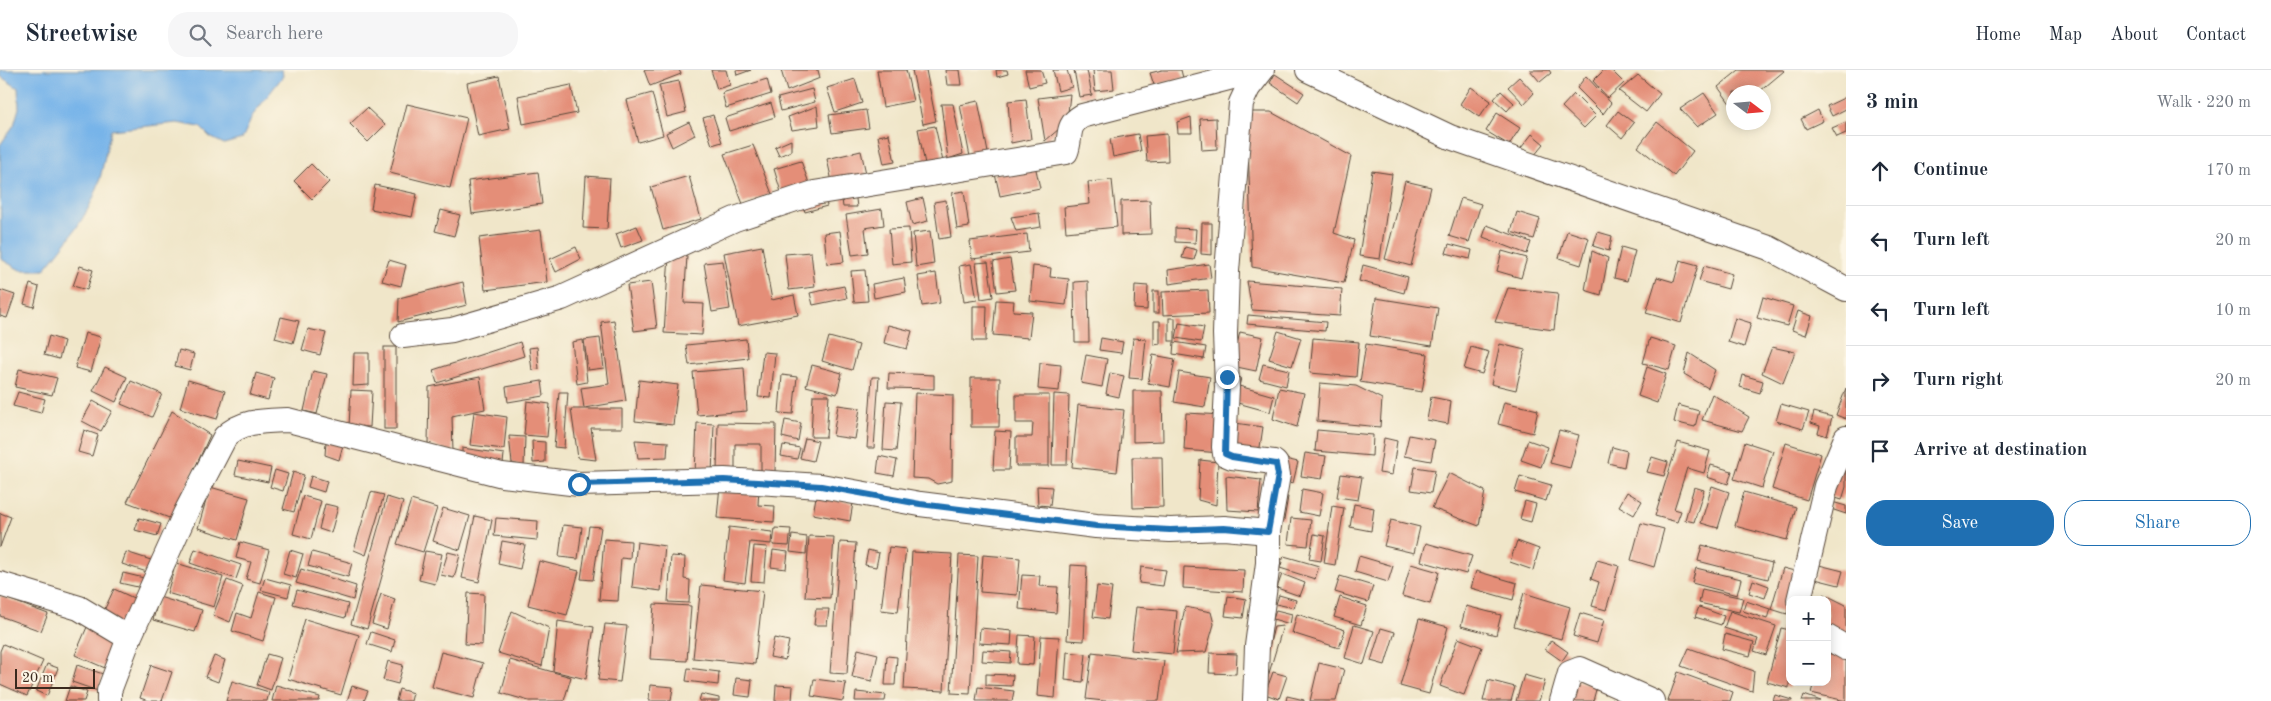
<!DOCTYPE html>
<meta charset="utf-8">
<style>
body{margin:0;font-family:"Old Standard TT",serif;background:#f6f6f7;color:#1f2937}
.controls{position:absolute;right:15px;bottom:15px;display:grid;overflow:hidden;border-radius:10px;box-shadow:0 2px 12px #0003}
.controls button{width:45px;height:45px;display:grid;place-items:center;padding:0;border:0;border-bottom:1px solid #e0e1e3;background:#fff;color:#1f2937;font:25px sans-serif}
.compass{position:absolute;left:1726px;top:15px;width:45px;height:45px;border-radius:50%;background:#fff;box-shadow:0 2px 12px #0003;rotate:106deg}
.scale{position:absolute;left:15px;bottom:12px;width:80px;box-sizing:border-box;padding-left:5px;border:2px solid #3b2a1e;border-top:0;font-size:14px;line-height:18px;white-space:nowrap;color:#3b2a1e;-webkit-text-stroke:4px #fcf5e5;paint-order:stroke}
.stop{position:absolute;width:15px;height:15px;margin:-11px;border:4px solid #1f6fb2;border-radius:50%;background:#fff}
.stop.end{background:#1f6fb2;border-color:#fff;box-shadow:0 1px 5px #0008}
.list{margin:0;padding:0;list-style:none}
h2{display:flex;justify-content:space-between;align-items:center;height:65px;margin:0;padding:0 20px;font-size:21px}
h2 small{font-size:16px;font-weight:400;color:#747a83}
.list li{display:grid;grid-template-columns:32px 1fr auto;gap:15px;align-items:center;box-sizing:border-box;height:70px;padding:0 20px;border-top:1px solid #e0e1e3}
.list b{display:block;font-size:19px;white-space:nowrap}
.list em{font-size:16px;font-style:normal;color:#747a83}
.actions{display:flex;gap:10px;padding:15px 20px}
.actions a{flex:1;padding:11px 0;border:1px solid #1f6fb2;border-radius:20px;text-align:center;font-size:18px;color:#1f6fb2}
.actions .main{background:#1f6fb2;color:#fff}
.icon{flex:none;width:28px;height:28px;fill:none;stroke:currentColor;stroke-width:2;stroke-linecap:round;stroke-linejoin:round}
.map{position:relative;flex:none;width:1846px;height:631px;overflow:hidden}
header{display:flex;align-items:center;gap:30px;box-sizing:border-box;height:70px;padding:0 25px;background:#fff;border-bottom:1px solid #e0e1e3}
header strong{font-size:24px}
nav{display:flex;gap:28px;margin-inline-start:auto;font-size:18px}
.search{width:350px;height:45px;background:#f6f6f7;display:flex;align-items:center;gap:12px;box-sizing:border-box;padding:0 18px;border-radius:20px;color:#747a83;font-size:19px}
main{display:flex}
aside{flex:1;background:#fff}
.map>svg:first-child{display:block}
</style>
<header>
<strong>Streetwise</strong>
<div class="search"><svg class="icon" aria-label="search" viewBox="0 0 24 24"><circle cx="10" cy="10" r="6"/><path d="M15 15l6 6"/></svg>Search here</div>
<nav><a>Home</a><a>Map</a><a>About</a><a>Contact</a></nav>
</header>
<main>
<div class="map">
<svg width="1846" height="631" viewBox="0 0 1846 631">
<rect width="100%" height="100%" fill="#fcf5e5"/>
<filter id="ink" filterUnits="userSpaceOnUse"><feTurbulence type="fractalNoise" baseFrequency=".02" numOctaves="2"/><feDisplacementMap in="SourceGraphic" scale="10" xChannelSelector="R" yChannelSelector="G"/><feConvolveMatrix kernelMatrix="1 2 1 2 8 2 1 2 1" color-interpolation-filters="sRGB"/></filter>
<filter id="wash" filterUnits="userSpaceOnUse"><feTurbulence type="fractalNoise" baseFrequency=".0096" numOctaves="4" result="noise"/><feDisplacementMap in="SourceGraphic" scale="20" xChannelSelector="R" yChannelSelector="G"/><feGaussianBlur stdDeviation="1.12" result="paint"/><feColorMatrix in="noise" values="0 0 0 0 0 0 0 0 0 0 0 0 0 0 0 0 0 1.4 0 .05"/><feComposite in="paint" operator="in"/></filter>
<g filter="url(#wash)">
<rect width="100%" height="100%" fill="#f0e6c9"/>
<path fill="#77b4e9" stroke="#596f84" d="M0 0H282L283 6 253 45 242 69 224 74 210 67 200 57 177 53 111 60C106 78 103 99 98 116 87 148 65 174 44 200H20L1 189 0 75 14 55 19 38 18 18 0 6Z"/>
<g id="blocks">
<g fill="#e48e78">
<path d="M644 0H679L681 4 650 16Z"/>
<path d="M711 0H726L730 15 717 19Z"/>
<path d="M736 0H751L737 5Z"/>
<path d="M781 0H818L820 8 787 21Z"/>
<path d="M877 0H906L913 31 883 37Z"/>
<path d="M912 0H926L936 51 923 54Z"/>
<path d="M945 0H960L962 15H947Z"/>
<path d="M996 0H1007L1008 4 997 7Z"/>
<path d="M1025 0H1041L1045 13 1029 17Z"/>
<path d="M1053 0H1067L1072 17 1058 21Z"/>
<path d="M1074 0H1087L1092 25 1079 27Z"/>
<path d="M1093 0H1112L1114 19 1095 21Z"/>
<path d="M1162 0H1181L1183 8 1154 15 1150 3Z"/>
<path d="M1530 0H1549L1551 3 1540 12Z"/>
<path d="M1604 0H1611L1624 13 1608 28 1593 11Z"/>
<path d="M1739 0H1783L1784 1 1759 22H1734V39L1718 17Z"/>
<path d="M1275 4 1304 23 1298 32 1270 13Z"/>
<path d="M1638 5 1660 24 1646 42 1619 21Z"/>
<path d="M499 6 510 59 478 66 467 13Z"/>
<path d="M1586 6 1611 33 1603 44 1577 18Z"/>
<path d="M1519 7 1534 23 1524 34 1508 17Z"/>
<path d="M767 9 771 24 726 38 722 23Z"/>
<path d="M855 9 862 33 835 42 827 18Z"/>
<path d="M679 11 686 42 667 47 659 15Z"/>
<path d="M571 15 577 43 523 54 518 26Z"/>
<path d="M1471 17 1491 31 1479 47 1460 34Z"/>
<path d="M812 19 815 32 781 41 778 28Z"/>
<path d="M1501 21 1514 33 1507 41 1494 29Z"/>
<path d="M652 23 663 65 638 72 627 30Z"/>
<path d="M1704 23 1718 43 1697 57 1680 39Z"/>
<path d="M1070 24 1067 52 1045 71 1038 28Z"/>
<path d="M1574 24 1596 46 1584 58 1562 37Z"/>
<path d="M1846 27V39L1832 46 1827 36Z"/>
<path d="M1026 29 1031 69 1011 73 1008 31Z"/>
<path d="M978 31 989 88 971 92 960 35Z"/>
<path d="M771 33 775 47 729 61 725 48Z"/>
<path d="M407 34 467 48 450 118 390 103Z"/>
<path d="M941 34H953L963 84 948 89Z"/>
<path d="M817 36 819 56 792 60 788 47Z"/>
<path d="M367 38 385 55 368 72 350 54Z"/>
<path d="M866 40 869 58 832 63 829 45Z"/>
<path d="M1818 40 1823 51 1806 59 1801 49Z"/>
<path d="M1618 41 1634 53 1622 68 1607 55Z"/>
<path d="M1247 42H1271L1351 86 1334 163 1354 170 1344 213 1252 197Z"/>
<path d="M1497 43 1520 58 1509 75 1486 61Z"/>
<path d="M713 45 722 72 712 75 703 48Z"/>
<path d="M1191 47 1192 63H1178L1177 52Z"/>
<path d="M1216 48 1217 79 1202 80 1200 49Z"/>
<path d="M689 52 695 65 672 77 666 63Z"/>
<path d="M1657 52 1693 81 1674 106 1638 77Z"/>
<path d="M1846 52V63L1837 67 1832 58Z"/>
<path d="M935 56 944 96 926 99 918 59Z"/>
<path d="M889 64 895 92 884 94 878 66Z"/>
<path d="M1138 64 1141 81 1113 87 1110 69Z"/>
<path d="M1167 64 1168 91 1147 92 1145 66Z"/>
<path d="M1532 64 1544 74 1533 87 1521 78Z"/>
<path d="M791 70V81L779 86 775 77Z"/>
<path d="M753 75 772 124 743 134 724 84Z"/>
<path d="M861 81 867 108 833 116 827 89Z"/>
<path d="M801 91 809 113 781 122 774 99Z"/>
<path d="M311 94 329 112 312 129 294 111Z"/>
<path d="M1035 95 1040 118 1000 126 995 104Z"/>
<path d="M1372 101 1392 104 1380 189 1359 186Z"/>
<path d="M538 102 542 134 472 144 468 111Z"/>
<path d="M586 106 610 108 607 159 583 158Z"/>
<path d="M689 106 701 149 663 160 651 117Z"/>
<path d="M1112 110 1117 157 1066 162 1064 137 1090 134 1088 112Z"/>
<path d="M1405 111 1431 117 1411 196 1385 189Z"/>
<path d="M375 115 417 124 412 147 371 139Z"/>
<path d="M855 121 857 137H843L841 122Z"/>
<path d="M964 121 969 157 957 159 952 123Z"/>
<path d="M825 126 827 136 805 142 802 132Z"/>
<path d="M923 128 928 151 912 155 907 132Z"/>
<path d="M1461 128 1481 134 1469 172 1449 166Z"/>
<path d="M946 130 951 167 939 169 934 132Z"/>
<path d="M1150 130 1151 164 1121 165V131Z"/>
<path d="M882 139 884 155 865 158 868 183 852 185 846 145Z"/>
<path d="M441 140 460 145 454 166 435 161Z"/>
<path d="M1517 142 1540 149 1534 169 1511 162Z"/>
<path d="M1039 143 1041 157 1016 161 1011 147Z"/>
<path d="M1202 153H1212V185L1201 184Z"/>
<path d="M1487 155 1531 172 1527 184 1483 167Z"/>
<path d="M637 156 643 170 621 178 616 164Z"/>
<path d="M909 158 911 192 892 194 889 159Z"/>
<path d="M1175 158 1196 159 1195 173 1175 172Z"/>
<path d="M541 160 547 212 485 220 479 168Z"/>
<path d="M840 161 844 192 827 194 824 163Z"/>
<path d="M930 161 934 194 916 197 913 163Z"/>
<path d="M1567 161 1589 168 1581 195 1559 188Z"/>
<path d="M1598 162 1612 166 1609 181 1593 176Z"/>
<path d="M1027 164 1029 182 972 189 970 171Z"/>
<path d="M1449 174 1472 180 1470 189 1446 183Z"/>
<path d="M762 176 772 230 794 225 798 245 738 256 724 183Z"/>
<path d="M576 177 581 189 556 202 550 189Z"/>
<path d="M1185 177 1197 180 1194 190 1182 188Z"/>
<path d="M1621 177 1635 181 1627 211 1614 208Z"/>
<path d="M1502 181 1527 188 1521 208 1497 201Z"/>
<path d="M1592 181 1608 188 1601 225 1585 220Z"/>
<path d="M811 182 815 217 789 220 785 184Z"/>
<path d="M669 185 687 186 684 233 704 234 702 265 664 263Z"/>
<path d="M1010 189 1015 220 997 222 993 192Z"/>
<path d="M389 190 406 195 401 216 382 211Z"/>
<path d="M1680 190 1698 195 1681 253 1646 243 1657 207 1674 212Z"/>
<path d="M723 191 730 239 712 242 704 193Z"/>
<path d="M988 192 993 227 981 229 976 193Z"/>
<path d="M971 194 977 230 964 232 959 196Z"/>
<path d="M1209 194 1211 208 1169 214 1168 200Z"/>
<path d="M1363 195 1408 207 1404 223 1359 211Z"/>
<path d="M80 196 93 200 87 220 73 216Z"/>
<path d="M1033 196 1051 198 1050 207 1069 209 1066 235 1030 231Z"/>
<path d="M1704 196 1732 204 1728 219 1699 211Z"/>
<path d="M865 200 868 231 854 232 851 201Z"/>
<path d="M936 203 940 233 922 236 918 206Z"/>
<path d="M904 208 906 222 874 228 872 214Z"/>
<path d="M1088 211 1089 272H1075L1074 212Z"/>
<path d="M1247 211 1342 219 1340 246 1252 240Z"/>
<path d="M463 212 467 235 398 252 399 228Z"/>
<path d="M651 212 657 258 634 261 627 215Z"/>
<path d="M30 214 39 217 34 237 24 234Z"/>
<path d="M1135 215 1148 216 1147 240 1134 239Z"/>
<path d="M844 216 847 228 813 235 810 223Z"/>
<path d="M1508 218 1558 223 1554 260 1495 252Z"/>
<path d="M0 220 15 225 7 248 0 246Z"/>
<path d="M1208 220 1209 243 1163 245 1162 222Z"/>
<rect x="1153" y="221" width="6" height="22"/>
<path d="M1763 227 1793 236 1787 256 1757 248Z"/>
<path d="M1376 228 1438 238 1432 276 1370 266Z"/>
<path d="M996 230 1014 231 1013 241 1032 242 1029 268 993 265Z"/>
<path d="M973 236H987L986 271H973Z"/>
<path d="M1798 241 1812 246 1806 265 1792 260Z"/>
<path d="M1248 245 1326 252 1325 261 1247 254Z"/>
<path d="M281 247 299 251 293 273 275 268Z"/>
<rect x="1169" y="248" width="6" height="23"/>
<path d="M1735 248 1751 253 1744 277 1728 272Z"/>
<path d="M614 250 626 331 584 338 581 318 609 314 601 252Z"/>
<path d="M1154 251H1160V274L1154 275Z"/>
<path d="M1179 253 1204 257 1201 272 1176 268Z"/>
<path d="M888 255 912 261 907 279 884 273Z"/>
<path d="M308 259 326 263 320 285 302 280Z"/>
<path d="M1278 261 1301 268 1292 296 1269 289Z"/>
<path d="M1240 262 1263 267 1256 301 1232 296Z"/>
<path d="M85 263 101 267 91 302 75 298Z"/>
<path d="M49 266 64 271 59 289 44 285Z"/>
<path d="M829 267 859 275 852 300 822 291Z"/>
<path d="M600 268 604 298 588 300 584 270Z"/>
<path d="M1101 268 1123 272 1121 283 1099 280Z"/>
<path d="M1133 268 1146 269 1142 309 1129 308Z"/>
<path d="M1313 268 1359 272 1356 307 1310 303Z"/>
<path d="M1650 268 1676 276 1669 300 1643 293Z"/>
<path d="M746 269 748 288 689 295 686 275Z"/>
<path d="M583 270 587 312 577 314 572 272Z"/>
<path d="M520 272 524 286 437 313 433 300Z"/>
<path d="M1174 272 1206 277 1204 289 1173 284Z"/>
<path d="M1366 274 1428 284 1422 322 1360 312Z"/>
<path d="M1500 274 1525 280 1516 320 1491 314Z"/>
<rect x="384" y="277" width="12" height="82"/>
<path d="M537 277 539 299 532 300 529 278Z"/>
<path d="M1471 277 1489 282 1482 304 1464 299Z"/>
<path d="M1772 277 1795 282 1783 313 1762 303Z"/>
<path d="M179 280 194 284 190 300 175 296Z"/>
<path d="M763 282 775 283 771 328 758 327Z"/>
<path d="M354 283H369V315L353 316Z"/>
<path d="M1689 283 1715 300 1708 318 1684 304Z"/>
<path d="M1086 285 1107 289 1102 317 1081 313Z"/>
<path d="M1153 285 1175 289 1170 317 1148 313Z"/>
<path d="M1040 293 1061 295 1059 321 1038 319Z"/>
<path d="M1263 294 1289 300 1286 316 1259 309Z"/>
<path d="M812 295 842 303 837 324 806 316Z"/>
<path d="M105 297 127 307 116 332 93 321Z"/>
<path d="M1647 297 1666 304 1657 333 1638 326Z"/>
<path d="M744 298 747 341 697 345 693 302Z"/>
<path d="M19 299 57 308 52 325 15 317Z"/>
<path d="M313 301 327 304 317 344 304 341Z"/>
<path d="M1179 302 1210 307 1205 337 1174 332Z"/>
<path d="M256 303 274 308 268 330 250 325Z"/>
<path d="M889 303 934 305V319L888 318Z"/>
<path d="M1110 303 1124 306 1119 327 1106 324Z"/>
<path d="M782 305 797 307 793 344 779 343Z"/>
<path d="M1743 305 1763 311 1760 323 1740 317Z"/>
<path d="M1236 306 1241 308 1239 316 1274 326 1270 342 1234 332Z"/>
<path d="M480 307 485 339 452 346 453 382 428 374 429 317Z"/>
<path d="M872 307H879L874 378H867Z"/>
<path d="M971 308H1000L999 357H971Z"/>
<path d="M188 310 225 321 217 349 180 338Z"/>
<path d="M639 310 678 315 673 355 635 351Z"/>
<path d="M131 311 162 324 152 347 121 334Z"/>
<path d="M542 311 544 326 508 332 506 317Z"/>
<path d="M1320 313 1356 316 1382 329 1380 357 1317 351Z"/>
<path d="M1279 318 1304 323 1297 357 1273 349Z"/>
<path d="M1846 318V349L1836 345Z"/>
<path d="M351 320 372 321 370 357 349 356Z"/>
<path d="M1133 321H1162L1163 371 1133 372Z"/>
<path d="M18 322 45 329 41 343 13 336Z"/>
<path d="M559 322H568L564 378 554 377Z"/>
<path d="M915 323 953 325 952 411 937 414 928 409 912 408Z"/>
<path d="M1054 324 1069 325 1067 395H1052Z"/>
<path d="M1712 324 1749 347 1742 361 1702 350Z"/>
<path d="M813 325H829L826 367H811Z"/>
<path d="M1016 325H1049V396H1016V367H1032L1033 353H1016Z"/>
<path d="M1431 327 1451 331 1448 354 1427 350Z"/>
<path d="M93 331 112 341 101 361 82 351Z"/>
<path d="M527 331 550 334 547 367 524 365Z"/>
<path d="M886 331 901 332 896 381 883 380Z"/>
<path d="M1504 332 1538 340 1533 363 1498 354Z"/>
<path d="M1781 334 1809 342 1803 359 1776 351Z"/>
<path d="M838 335 860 338 855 369 833 366Z"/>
<path d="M1078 335 1124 340 1117 402 1072 397Z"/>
<path d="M1678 335 1699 341 1695 357 1674 352Z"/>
<path d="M571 339H622V358H591L596 390 578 388Z"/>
<path d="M172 341 210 365 172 449 127 432Z"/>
<path d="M474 342 507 347 504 379 470 375Z"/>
<path d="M1814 342 1832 347 1827 366 1818 363 1820 356 1811 353Z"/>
<path d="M1186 343 1223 345 1220 383 1184 380Z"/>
<path d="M785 350 801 353 798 371 782 367Z"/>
<path d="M697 353 714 354 712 404 695 403Z"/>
<path d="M718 353 776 354 775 402H761V374H735V402H717Z"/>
<path d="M1235 353 1263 357 1259 384 1231 380Z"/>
<path d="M84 360 98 365 92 386 78 382Z"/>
<path d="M1317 360 1373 365 1372 386 1315 381Z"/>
<path d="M1559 360 1579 365 1570 398 1550 393Z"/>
<path d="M995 361 1011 362 1009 400H993Z"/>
<path d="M1409 365 1435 370 1431 391 1404 386Z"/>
<path d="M509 366 525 367 524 396 512 393Z"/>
<path d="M805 368 818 371 813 391 800 388Z"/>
<path d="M1384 368 1397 371 1392 405 1379 403Z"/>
<path d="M635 370 668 372 667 387 638 388Z"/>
<path d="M1528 370 1548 377 1541 397 1521 390Z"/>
<path d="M532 371 545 372V392L533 393Z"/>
<path d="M326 372 343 375 339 390 325 385Z"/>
<path d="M1678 372 1710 381 1704 403 1687 398 1674 439 1681 441 1677 452 1655 446Z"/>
<path d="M1745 372 1773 381 1762 418 1734 409Z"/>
<path d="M1786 373 1821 384 1807 430 1772 419Z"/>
<path d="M783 375 800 378 797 389 781 386Z"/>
<path d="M1612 377 1627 381 1624 397 1608 393Z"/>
<path d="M462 378 504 384 503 394 462 387Z"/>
<path d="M1305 383 1326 386 1322 409 1301 406Z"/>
<path d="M879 386 897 390 894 406 877 403Z"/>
<path d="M1846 386V417L1842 430 1829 426Z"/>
<path d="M1132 387H1162L1163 437 1133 438Z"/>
<path d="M1652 387 1668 392 1664 406 1647 402Z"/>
<path d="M1285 389 1298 392 1293 413 1280 410Z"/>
<path d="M1200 390 1218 392 1216 435 1198 430Z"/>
<path d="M238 391 271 398 268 412 235 405Z"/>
<path d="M1711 395 1732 401 1728 414 1707 407Z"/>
<path d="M1415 397 1435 400 1431 423 1411 420Z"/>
<path d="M275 400 288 404 283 421 270 417Z"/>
<path d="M293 402 304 405 294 442 283 439Z"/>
<path d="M1449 403 1485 421 1479 456 1432 438Z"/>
<path d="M1341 404 1362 407 1358 430 1337 427Z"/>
<path d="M311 406 327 411 324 422 308 417Z"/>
<path d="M1226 406 1261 410 1258 442 1227 440Z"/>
<path d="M1520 406 1551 415 1546 431 1515 422Z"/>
<path d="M720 415 759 418 758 435 775 436 774 452 717 448Z"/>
<path d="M1037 416 1052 417 1050 436 1038 435Z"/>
<path d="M1712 416 1729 422 1718 458 1701 453Z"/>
<path d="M210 417 249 428 237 470 198 458Z"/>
<path d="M1694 417 1704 420 1694 452 1685 450Z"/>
<path d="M1302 419 1323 423 1319 446 1299 442Z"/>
<path d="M371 422 384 425 366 485 354 480Z"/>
<path d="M1627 422 1642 431 1634 445 1619 436Z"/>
<path d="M1744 422 1796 437 1787 470 1735 456Z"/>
<path d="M303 426 321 431 311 469 293 464Z"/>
<path d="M1281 426 1288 427 1284 450 1277 446Z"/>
<path d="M387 427 403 432 367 559 351 554Z"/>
<path d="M816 427 853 433 850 451 813 444Z"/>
<path d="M411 430 437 438 423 482 397 474Z"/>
<path d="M1525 431 1536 434 1531 452 1520 449Z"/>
<path d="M1832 432 1846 436V444L1831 439Z"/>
<path d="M325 434 338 437 331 463 319 459Z"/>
<path d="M1354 434 1374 438 1371 461 1350 457Z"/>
<path d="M1332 436 1344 438 1335 495 1324 493Z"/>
<path d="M443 438 470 446 460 480 433 471Z"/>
<path d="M0 443 11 447 0 477Z"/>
<path d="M475 446 492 450 479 512 462 508Z"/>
<path d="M139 448 161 454 157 466 135 460Z"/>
<path d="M496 448 538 451 537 470 494 466Z"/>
<path d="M1291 448 1311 450 1308 476 1288 474Z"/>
<path d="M1391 450 1420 457 1414 483 1384 476Z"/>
<path d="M1641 453 1664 459 1654 497 1631 490Z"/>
<path d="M563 455 582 457 578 489 559 487Z"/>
<path d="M589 456 601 457 593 510 581 509Z"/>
<path d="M729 457 772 462 771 474 750 472 745 513 723 510Z"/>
<path d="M775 458 791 459 789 476 773 475Z"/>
<path d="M1314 464 1325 466 1321 491 1309 489Z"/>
<path d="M792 465 807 467 806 484 790 482Z"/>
<path d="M809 466 834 467 830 528 805 527Z"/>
<path d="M604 469 631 471 630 489 621 488 618 531 599 530Z"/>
<path d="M502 471 525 475 520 499 498 494Z"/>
<path d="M1517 471 1539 479 1533 500 1510 492Z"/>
<path d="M240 472 269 480 260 513 246 509 251 492 236 488Z"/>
<path d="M637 472 665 476 661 521 632 517Z"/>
<path d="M840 472 856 473 847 604 830 603Z"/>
<path d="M1426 473 1472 486 1466 504 1421 491Z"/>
<path d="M1702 475 1772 493 1768 509 1698 491Z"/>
<path d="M754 476 767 477 764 512 751 511Z"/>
<path d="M889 477 906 479 898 542 881 540Z"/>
<path d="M195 479 241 495 236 509 190 493Z"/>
<path d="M290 480 303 484 296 508 283 504Z"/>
<path d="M773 480 788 482 786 499 771 497Z"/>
<path d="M868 480 879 483 876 497 865 495Z"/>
<path d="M425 481 442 484 435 514 419 510Z"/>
<path d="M126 482 154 491 150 503 122 494Z"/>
<path d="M312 482 352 493 348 507 308 496Z"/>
<path d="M448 482 460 485 454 508 441 505Z"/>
<path d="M912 482 952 484 944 621 904 619Z"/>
<path d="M959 485 978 486 970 624 951 623Z"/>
<path d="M983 485 1020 488 1017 525 980 522Z"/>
<path d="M671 486 685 487 684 509 690 510 689 533 668 532Z"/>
<path d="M1284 486 1319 496 1315 509 1280 498Z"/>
<path d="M1359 486 1393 496 1388 512 1355 502Z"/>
<path d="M1597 490 1619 496 1606 540 1592 536 1599 512 1591 509Z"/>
<path d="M539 491 579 501 567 545 528 535Z"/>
<path d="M176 493 223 507 214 537 167 523Z"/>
<path d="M1411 494 1439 502 1430 534 1402 526Z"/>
<path d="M1071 495 1087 496 1084 571 1067 570Z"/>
<path d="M1819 495 1843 501 1839 515 1815 509Z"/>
<path d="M1141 497 1166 500 1163 516 1139 513Z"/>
<path d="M1184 497 1244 500 1243 522 1183 518Z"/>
<path d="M1696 498 1741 509 1737 525 1692 513Z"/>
<path d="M1783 498 1798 502 1787 544 1771 539Z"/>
<path d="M301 499 356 516 353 530 296 513Z"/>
<path d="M1476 501 1517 513 1513 530 1471 518Z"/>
<path d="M123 503 144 508 142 518 120 513Z"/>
<path d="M1282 504 1305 513 1300 526 1277 518Z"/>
<path d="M1022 505 1040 506 1039 516 1058 517 1056 543 1019 539Z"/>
<path d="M1340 506 1373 516 1368 532 1335 522Z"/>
<path d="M265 508 291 515 288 527 261 520Z"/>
<path d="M227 510 243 516 230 552 213 545Z"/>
<path d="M1753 510 1769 516 1765 528 1749 523Z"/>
<path d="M701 515 763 521 755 594 693 588Z"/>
<path d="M1097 516 1112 518 1108 549 1093 547Z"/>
<path d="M114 519 140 531 128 559 101 547Z"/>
<path d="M1702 519 1743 528 1739 542 1699 533Z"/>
<path d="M297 520 348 534 345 548 293 534Z"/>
<path d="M259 522 276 527 263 571 232 561 237 543 251 548Z"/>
<path d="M468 523 484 524 482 575 465 574Z"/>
<path d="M1524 523 1570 537 1561 569 1514 556Z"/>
<path d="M381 524 395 529 387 559 372 554Z"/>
<path d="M1824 524 1846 535V568L1827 557V530H1822Z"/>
<path d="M1279 525 1296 530 1294 538 1276 534Z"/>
<path d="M0 526 48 544 41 561 0 546Z"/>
<path d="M1228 526 1246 529 1243 548 1225 546Z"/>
<path d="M159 527 202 540 195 562 153 550Z"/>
<path d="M1340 527 1367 536 1361 555 1334 547Z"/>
<path d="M1746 531 1770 539 1767 549 1743 541Z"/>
<path d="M654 534 691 536 687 591 650 589Z"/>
<path d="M1466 536 1501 545 1496 565 1461 556Z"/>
<path d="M1136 537 1177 541 1173 584 1131 580Z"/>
<path d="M1185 537 1211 542 1214 554 1206 582 1176 583Z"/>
<path d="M1699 537 1724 546 1721 555 1695 547Z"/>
<path d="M816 539H829L827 555H814Z"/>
<path d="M1276 540 1292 544 1290 554 1273 549Z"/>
<path d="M512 541 549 558 542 596 498 583Z"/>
<path d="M1730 541 1776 556 1766 585 1754 581 1758 569 1724 558Z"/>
<path d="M1580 543 1604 550 1597 573 1573 566Z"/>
<path d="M1297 544 1345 560 1339 578 1292 563Z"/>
<path d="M305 549 359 565 341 625 288 609Z"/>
<path d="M1419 549 1448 557 1429 624 1400 616Z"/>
<path d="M558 551 594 557 586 609 553 601Z"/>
<path d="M605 554 627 556 620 612 598 610Z"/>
<path d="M1354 555 1374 561 1364 594 1345 588Z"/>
<path d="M1283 556 1267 610 1262 605 1274 557Z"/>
<path d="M87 557 117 569 105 598 75 585Z"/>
<path d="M980 558 1012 561 1011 575 979 573Z"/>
<path d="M1381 558 1395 562 1385 595 1371 591Z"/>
<path d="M1781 558 1790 560 1789 618 1767 612Z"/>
<path d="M371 562 395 570 392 582 367 574Z"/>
<path d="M1725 564 1754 572 1750 586 1722 579Z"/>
<path d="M1019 565 1035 566 1033 595 1017 594Z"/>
<path d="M1041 566 1059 567 1055 628 1037 626Z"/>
<path d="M774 568 789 571 785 590 770 587Z"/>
<path d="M1458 568 1482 577 1464 625 1440 616Z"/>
<path d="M1551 570 1568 582 1562 591 1545 579Z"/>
<path d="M3 574 43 591 27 626 0 614V581Z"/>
<path d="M1689 578 1754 601 1752 621 1681 596Z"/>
<path d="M858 579 878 584 872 611 852 607Z"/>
<path d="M983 580 1011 582 1010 593 982 591Z"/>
<path d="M441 582 483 593 474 628 432 617Z"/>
<path d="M1067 582 1086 584 1083 612 1065 610Z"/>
<path d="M1092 582 1164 591 1159 631H1104L1086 629Z"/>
<path d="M1210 583 1237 584 1236 604 1209 603Z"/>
<path d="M1827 583 1846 588V631L1811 623 1814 612H1827Z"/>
<path d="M267 584 281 588 271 620 257 615Z"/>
<path d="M214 586 225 590 218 612 205 607Z"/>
<path d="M887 586 897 587 895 615H885Z"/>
<path d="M510 590 571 607 564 631H529L501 623Z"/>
<path d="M388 591 403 595 398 614 383 610Z"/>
<path d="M1319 593 1344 599 1336 631H1310Z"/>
<path d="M47 594 58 598 47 626 36 621Z"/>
<path d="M77 595 103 604 98 621 72 612Z"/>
<path d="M151 595 172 602 162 631H149L140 628Z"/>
<path d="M688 598 719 602 718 615 686 611Z"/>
<path d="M1273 602 1287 606 1279 629 1265 624Z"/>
<path d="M1678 602 1733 622 1730 631H1668Z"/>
<path d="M986 604 1013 605 1012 616 986 615Z"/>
<path d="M1524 605 1545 611 1539 631H1516Z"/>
<path d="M736 608 752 610 750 627 734 625Z"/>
<path d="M814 609 846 613 843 631 811 626Z"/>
<path d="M1488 610 1515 617 1511 631H1483Z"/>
<path d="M1574 610 1597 616 1593 631H1568Z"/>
<path d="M232 611 269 622 267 631H226Z"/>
<path d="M276 615 320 627 319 631H272Z"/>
<path d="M650 615 673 617 671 631H649Z"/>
<path d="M776 615 793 616 792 631H775Z"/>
<path d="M70 616 87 622 84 631H65Z"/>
<path d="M352 616 368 621 364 631H347Z"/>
<path d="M978 617 1014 621 1012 631H976Z"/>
<path d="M399 619 413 623 411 631H396Z"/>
<path d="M856 622 886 625 885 631H855Z"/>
<path d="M701 624 719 628V631H699Z"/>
<path d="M1775 625 1792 630V631H1773Z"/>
<path d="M1804 625 1821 631H1802Z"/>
<path d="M1287 626 1304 630V631H1286Z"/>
</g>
</g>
</g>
<g filter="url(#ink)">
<use href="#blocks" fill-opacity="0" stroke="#564638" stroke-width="1"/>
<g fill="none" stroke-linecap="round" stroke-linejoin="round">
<g stroke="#564638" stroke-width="26">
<g id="minor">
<path d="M1308 0 1450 67 1769 178 1846 219"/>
<path d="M403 266 452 260 562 228 735 149 814 123 1066 82C1072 66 1065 56 1082 46L1260 0"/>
<path d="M0 514 79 538 129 568 185 444 225 367C242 350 265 351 288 350L502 405 579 414 724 410 821 416 920 434 1096 456 1170 460 1224 458 1268 462"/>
<path d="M1799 530 1826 416 1846 368"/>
<path d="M1827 567 1846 578"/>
<path d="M109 631V621L129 568"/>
<path d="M1255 631 1257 576 1268 493V462L1278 405 1276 394 1274 392 1232 387 1225 384 1224 377 1227 318 1225 264 1227 201 1241 33 1248 18 1262 0"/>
<path d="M1562 631 1570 603 1580 599 1652 631"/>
</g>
</g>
<use href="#minor" stroke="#fff" stroke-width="24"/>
</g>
</g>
<g fill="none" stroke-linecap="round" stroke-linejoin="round" filter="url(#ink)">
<path stroke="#1f6fb2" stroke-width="6" d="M579 414 724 410 821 416 920 434 1096 456 1170 460 1224 458 1268 462 1278 405 1276 394 1232 387 1225 384 1227 307"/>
</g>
</svg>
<div class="controls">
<button>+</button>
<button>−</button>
</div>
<svg class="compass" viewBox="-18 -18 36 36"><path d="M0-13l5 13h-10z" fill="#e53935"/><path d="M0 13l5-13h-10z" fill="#747a83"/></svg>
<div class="scale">20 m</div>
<div class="stop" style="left:579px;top:414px"></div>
<div class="stop end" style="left:1227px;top:307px"></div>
</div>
<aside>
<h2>3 min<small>Walk · 220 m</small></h2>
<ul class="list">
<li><svg class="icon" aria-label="ahead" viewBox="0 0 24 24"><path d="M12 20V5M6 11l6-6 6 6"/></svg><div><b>Continue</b></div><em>170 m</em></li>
<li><svg class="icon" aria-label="left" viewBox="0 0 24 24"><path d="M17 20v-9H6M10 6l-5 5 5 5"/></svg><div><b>Turn left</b></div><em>20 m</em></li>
<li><svg class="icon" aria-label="left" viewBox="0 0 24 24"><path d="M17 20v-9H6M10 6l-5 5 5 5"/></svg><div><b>Turn left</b></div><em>10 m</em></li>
<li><svg class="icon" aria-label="right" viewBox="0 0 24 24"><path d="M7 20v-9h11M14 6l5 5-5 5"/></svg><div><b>Turn right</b></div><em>20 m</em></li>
<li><svg class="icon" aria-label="arrive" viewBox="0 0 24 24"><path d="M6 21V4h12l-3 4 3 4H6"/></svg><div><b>Arrive at destination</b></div></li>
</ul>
<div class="actions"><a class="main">Save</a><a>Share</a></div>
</aside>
</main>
